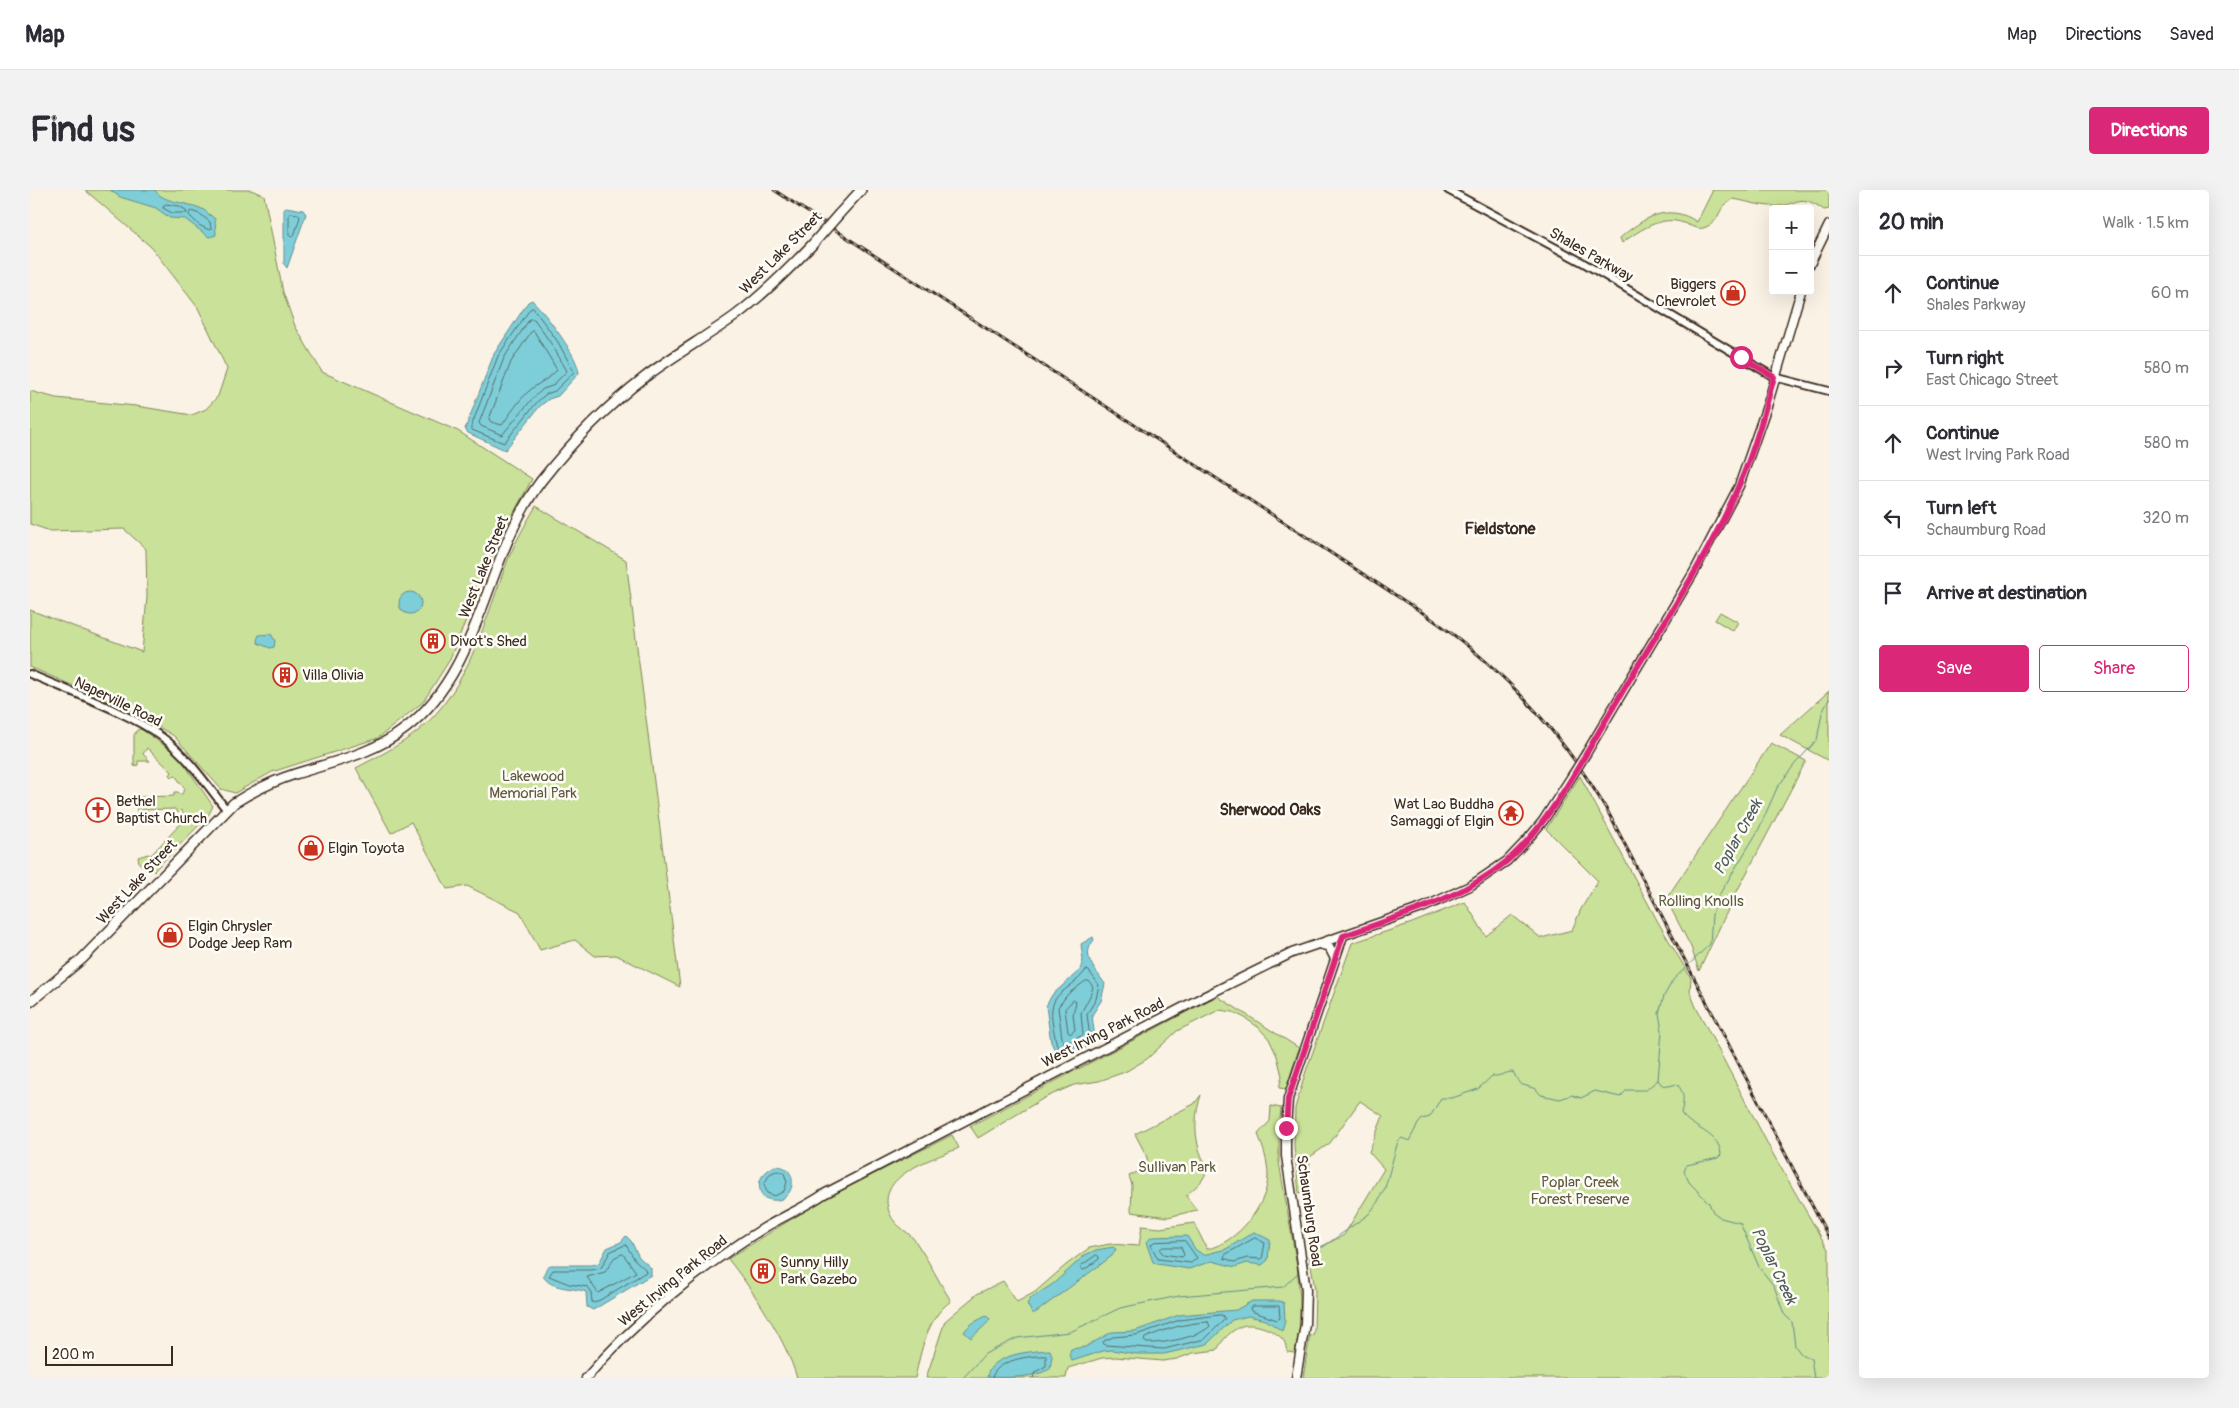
<!DOCTYPE html>
<meta charset="utf-8">
<style>
body{margin:0;font-family:Pangolin,sans-serif;background:#f2f2f3;color:#2b2b33}
.controls{position:absolute;right:15px;top:15px;display:grid;overflow:hidden;border-radius:5px;box-shadow:0 5px 20px #0002}
.controls button{width:45px;height:45px;display:grid;place-items:center;padding:0;border:0;border-bottom:1px solid #e1e1e2;background:#fff;color:#2b2b33;font:25px sans-serif}
.scale{position:absolute;left:15px;bottom:12px;width:128px;box-sizing:border-box;padding-left:5px;border:2px solid #3b2a1e;border-top:0;font-size:14px;line-height:18px;white-space:nowrap;color:#3b2a1e;-webkit-text-stroke:4px #fdfcf7;paint-order:stroke}
.stop{position:absolute;width:15px;height:15px;margin:-11px;border:4px solid #db2777;border-radius:50%;background:#fff}
.stop.end{background:#db2777;border-color:#fff;box-shadow:0 1px 5px #0008}
.list{margin:0;padding:0;list-style:none}
h2{display:flex;justify-content:space-between;align-items:center;height:65px;margin:0;padding:0 20px;font-size:21px}
h2 small{font-size:16px;font-weight:400;color:#7c7c81}
.list li{display:grid;grid-template-columns:32px 1fr auto;gap:15px;align-items:center;box-sizing:border-box;height:75px;padding:0 20px;border-top:1px solid #e1e1e2}
.list b{display:block;font-size:19px;white-space:nowrap}
.list p{margin:0;font-size:16px;white-space:nowrap;color:#7c7c81}
.list em{font-size:16px;font-style:normal;color:#7c7c81}
.actions{display:flex;gap:10px;padding:15px 20px}
.actions a{flex:1;padding:11px 0;border:1px solid #db2777;border-radius:5px;text-align:center;font-size:18px;color:#db2777}
.actions .main{background:#db2777;color:#fff}
.icon{flex:none;width:28px;height:28px;fill:none;stroke:currentColor;stroke-width:2;stroke-linecap:round;stroke-linejoin:round}
.map{position:relative;flex:none;width:1799px;height:1188px;overflow:hidden;border-radius:5px}
header{display:flex;align-items:center;gap:30px;box-sizing:border-box;height:70px;padding:0 25px;background:#fff;border-bottom:1px solid #e1e1e2}
header strong{font-size:24px}
nav{display:flex;gap:28px;margin-inline-start:auto;font-size:18px}
.intro{display:flex;align-items:center;justify-content:space-between;box-sizing:border-box;height:120px;padding:0 30px}
h1{margin:0;font-size:35px}
.button{padding:12px 22px;border-radius:5px;background:#db2777;color:#fff;font-size:18px;font-weight:700}
main{display:flex;gap:30px;padding:0 30px}
aside{flex:1;background:#fff;border-radius:5px;box-shadow:0 5px 20px #0002}
.map>svg:first-child{display:block}
</style>
<header>
<strong>Map</strong>
<nav><a>Map</a><a>Directions</a><a>Saved</a></nav>
</header>
<div class="intro"><h1>Find us</h1><a class="button">Directions</a></div>
<main>
<div class="map">
<svg width="1799" height="1188" viewBox="0 0 1799 1188">
<rect width="100%" height="100%" fill="#faf2e5"/>
<filter id="ink" filterUnits="userSpaceOnUse"><feTurbulence type="fractalNoise" baseFrequency=".02" numOctaves="2"/><feDisplacementMap in="SourceGraphic" scale="10" xChannelSelector="R" yChannelSelector="G"/><feConvolveMatrix kernelMatrix="1 2 1 2 8 2 1 2 1" color-interpolation-filters="sRGB"/></filter>
<g filter="url(#ink)">
<g fill="#c9e198" stroke="#82865b">
<path d="M55 0H221L234 5 253 102 265 136 292 182 428 241 502 289 470 348 419 471 393 512 348 548 242 582 205 603 191 599 144 546 103 522 0 477V420L112 462 117 407 116 359 94 339 20 341 0 334V201L26 208 106 216 162 225 176 219 188 206 197 179 168 118 121 57Z"/>
<path d="M1682 0H1799V19L1794 20C1767 0 1766 18 1742 16 1729 16 1716 11 1703 9 1700 12 1695 14 1693 17 1687 25 1689 31 1676 37 1667 42 1656 32 1646 31 1627 28 1607 42 1592 53L1590 48C1613 28 1638 12 1667 32L1682 2Z"/>
<path d="M506 316 596 370 650 797 586 765 565 766 545 750 510 760 490 722 437 696 417 699 381 632 361 643 326 578C347 567 369 556 388 541 439 500 456 426 479 367 487 349 496 333 506 316Z"/>
<path d="M1690 422 1708 432 1703 441 1685 430Z"/>
<path d="M1799 501V571L1750 545Z"/>
<path d="M111 539 142 561 153 572 183 616 178 626 124 681 117 680 109 673 108 667 118 664 121 665 156 628 151 620 148 623 145 619 110 620 109 624H107L106 604H109V607L144 606V602H148L151 605 155 599 145 585 142 587 140 585 142 582 117 558 113 564 120 571H108V575L104 576V545L107 540Z"/>
<path d="M1741 553 1776 571 1704 707 1669 781 1661 757 1636 709Z"/>
<path d="M1550 586 1628 732 1661 788 1660 802 1666 817 1743 964 1799 1061V1188H1273L1280 1144 1283 1145 1284 1140 1285 1100 1279 1063 1314 1045 1354 979 1339 962 1353 926 1330 911 1300 953 1280 967 1278 1000 1269 1003 1264 956 1265 918 1276 881 1322 753 1382 733 1435 712 1456 746 1482 725 1511 748 1542 740 1551 719 1568 691 1516 639Z"/>
<path d="M1187 806 1269 858 1256 899 1249 898 1252 886 1247 866 1239 849 1228 837 1215 828 1203 822 1189 820 1147 841 1117 869 1095 882 1069 891 1044 895 1014 908 948 948 940 936Z"/>
<path d="M1171 905C1165 924 1164 940 1169 959 1171 966 1177 975 1176 982 1174 992 1162 999 1156 1006L1167 1020 1138 1027 1101 1022 1102 995 1099 986 1119 976 1116 965 1105 944 1164 914Z"/>
<path d="M1241 916 1251 918 1249 940V972L1267 1076 1270 1108V1136L1265 1163 1257 1162C1256 1159 1256 1154 1254 1151 1246 1140 1224 1132 1212 1136 1200 1141 1193 1149 1187 1160L1163 1163 1147 1169 1133 1171 1085 1167 1072 1168 1038 1178 1036 1188H896L915 1131 947 1104 973 1091 987 1112 1005 1102 1036 1075 1059 1058 1080 1054 1109 1056 1112 1036 1130 1038 1164 1033 1177 1059C1207 1053 1237 1016 1238 986 1238 971 1233 958 1228 944L1240 931Z"/>
<path d="M922 945 929 958C904 969 843 985 860 1024 865 1037 879 1041 886 1052 899 1071 909 1092 921 1111 897 1128 891 1161 885 1188H767C755 1148 724 1102 698 1069L790 1011Z"/>
</g>
<g fill="#7eced9" stroke="#638c8e">
<path d="M80 0H125C132 13 158 12 172 19 177 22 181 26 185 29L186 45 179 47 155 29 140 28 126 18 90 7Z"/>
<path d="M256 17 273 20 276 24 257 78 254 74V20Z"/>
<path d="M502 110C515 123 548 166 549 183L528 206 519 209 510 216 475 260 438 243 435 239 464 164 498 112Z"/>
<circle cx="380" cy="413" r="11"/>
<path d="M241 444 245 451 244 457 240 458 228 453 227 450 229 445Z"/>
<path d="M1063 747 1064 750C1050 766 1066 780 1075 794L1071 811 1062 825 1065 849 1061 855 1029 869 1021 852 1016 816 1022 805 1050 780 1053 770 1051 754Z"/>
<path d="M745 976C774 975 764 1023 733 1007 725 993 731 983 745 976Z"/>
<path d="M1224 1042 1240 1050 1238 1070 1232 1075 1217 1073 1205 1077 1182 1071 1159 1079 1127 1074 1123 1072 1116 1052 1122 1047 1157 1046 1165 1059 1173 1065 1196 1059Z"/>
<path d="M596 1046 601 1051 609 1067 621 1078V1085L563 1120 557 1117 556 1102C543 1097 521 1100 513 1086L517 1077 521 1075H562L569 1073 577 1058 591 1052Z"/>
<path d="M1083 1057 1086 1059 1082 1066 1005 1123H1002L997 1114 1001 1108 1023 1094 1055 1065 1066 1060Z"/>
<path d="M1222 1111H1250L1254 1113 1255 1131 1252 1141 1236 1130 1218 1126 1202 1130 1177 1154 1134 1164H1106L1082 1160 1073 1161 1042 1171 1039 1165 1041 1159 1055 1157 1082 1142 1105 1141 1149 1125 1206 1120Z"/>
<path d="M956 1126 960 1129C959 1133 946 1143 941 1148L934 1142C940 1133 947 1131 956 1126Z"/>
<path d="M1020 1160 1022 1166 1020 1179C1003 1188 977 1188 957 1187 960 1164 1002 1161 1020 1160Z"/>
</g>
<g fill="none" stroke-linecap="round" stroke-linejoin="round">
<g stroke="#566c69" stroke-width="1">
<path d="M136 14 149 16 156 20 157 23H142L133 18Z"/>
<path d="M161 21 170 24 180 32 181 39 179 40 169 35 159 25Z"/>
<path d="M261 23 268 24 270 27 264 46 261 47 259 45V25Z"/>
<path d="M503 118 528 152 544 182 525 201 516 204 507 212 474 253 442 240 441 237 468 166 500 119Z"/>
<path d="M500 129H504L522 155 537 181 522 196 513 199 503 208 472 245 451 236 449 233 474 168Z"/>
<path d="M504 141 527 180C519 189 508 193 499 201 489 210 480 224 472 235L461 232 459 229 481 172 501 142Z"/>
<path d="M1056 780 1059 781 1069 795 1066 809 1057 824 1060 848 1031 863C1026 856 1025 846 1023 837 1016 799 1038 805 1056 780Z"/>
<path d="M1056 791H1059L1063 797 1060 806 1051 823 1053 845 1035 854 1032 848 1028 817 1038 804Z"/>
<path d="M1044 810 1046 812 1043 824 1045 840 1040 844 1038 842 1035 819Z"/>
<path d="M747 981 754 983 757 992 754 1001 745 1006 737 1003 734 994 740 984Z"/>
<path d="M1225 1048 1235 1053 1232 1069 1217 1068 1205 1072 1194 1068 1195 1065Z"/>
<path d="M1155 1051 1167 1068 1161 1073 1128 1069 1121 1055 1124 1052Z"/>
<path d="M596 1055 605 1070 615 1079 616 1082 565 1113 562 1112 561 1101 558 1097 539 1094 519 1086 523 1080H562L571 1078 580 1062Z"/>
<path d="M1133 1057H1151L1154 1065 1152 1067 1133 1064 1130 1060Z"/>
<path d="M593 1064 606 1082 568 1103 557 1087 575 1082 584 1068Z"/>
<path d="M1067 1065 1069 1067V1069L1054 1080 1051 1079V1076Z"/>
<path d="M1224 1116H1249L1250 1128 1247 1130 1221 1121 1220 1118Z"/>
<path d="M1192 1125 1195 1129 1175 1149 1134 1159 1075 1155 1073 1153 1074 1151 1083 1147 1106 1145 1150 1130Z"/>
<path d="M1178 1132 1180 1136C1170 1147 1132 1154 1117 1153L1114 1151 1115 1148C1135 1139 1156 1133 1178 1132Z"/>
<path d="M962 1188C965 1170 1001 1165 1016 1166V1176L1005 1182 1003 1188"/>
</g>
<g stroke="#638c8e" stroke-width="1">
<path d="M1275 1077 1286 1062 1339 1024 1347 1013 1355 998 1368 951 1372 948 1379 951 1388 934 1392 929 1400 927 1411 908H1422L1448 899 1462 886C1470 887 1475 882 1483 882L1490 894 1506 899 1511 905 1530 909 1542 905 1551 908 1565 901 1590 907 1597 900H1616L1628 890"/>
<path d="M933 1188 955 1164 987 1148 1040 1142 1090 1118 1149 1106 1253 1097 1270 1081"/>
<path d="M1784 1188 1781 1169 1771 1164 1765 1156 1762 1132 1754 1124 1744 1096 1729 1077 1710 1033 1691 1028 1683 1022 1679 1013 1659 992 1654 981 1657 975 1688 968 1691 965C1690 942 1661 939 1651 923 1654 911 1655 903 1647 894L1639 896 1632 895 1628 890 1632 841 1629 823 1634 806 1643 790 1680 754 1682 725 1686 710 1728 641 1747 598 1764 575 1787 550 1792 523 1799 509"/>
</g>
<g stroke="#3b2a1e" stroke-width="10">
<g id="minor">
<path d="M1418 0 1552 72 1744 187 1799 201"/>
<path d="M0 484C41 502 97 522 132 547 158 566 177 595 196 619"/>
</g>
</g>
<g stroke="#3b2a1e" stroke-width="11">
<g id="major">
<path d="M1780 74 1799 35"/>
<path d="M1557 562 1664 382 1709 296 1738 213 1771 101"/>
<path d="M1289 754 1299 757 1305 769"/>
<path d="M556 1188C605 1131 670 1077 734 1038 754 1026 775 1017 794 1004L1171 808 1262 763 1392 718 1440 696 1477 671 1497 650 1513 631 1542 586"/>
<path d="M1266 1188 1275 1134 1276 1100 1256 966V938L1258 909 1313 746"/>
</g>
</g>
<g stroke="#3b2a1e" stroke-width="12">
<g id="highway">
<path d="M809 24 831 0"/>
<path d="M0 812 52 769 204 613C223 601 243 591 265 584 303 572 343 564 376 538 454 477 454 366 511 291 541 253 577 216 615 187 644 165 676 147 705 126 733 105 758 80 782 55"/>
</g>
</g>
<use href="#minor" stroke="#fdfcf7" stroke-width="6"/>
<use href="#major" stroke="#fdfcf7" stroke-width="8"/>
<use href="#highway" stroke="#fdfcf7" stroke-width="9"/>
<g stroke="#3b2a1e" stroke-width="3">
<path id="rail" d="M744 0 1396 425C1473 477 1532 543 1578 622L1799 1048"/>
</g>
<use href="#rail" stroke="#fdfcf7" stroke-width="1" stroke-dasharray="4" stroke-linecap="butt"/>
<g stroke="#3b2a1e" stroke-width="11" stroke-linecap="butt">
<path id="major-bridge" d="M1542 586 1557 562"/>
</g>
<g stroke="#3b2a1e" stroke-width="12" stroke-linecap="butt">
<path id="highway-bridge" d="M782 55 809 24"/>
</g>
<use href="#major-bridge" stroke="#fdfcf7" stroke-width="8"/>
<use href="#highway-bridge" stroke="#fdfcf7" stroke-width="9"/>
</g>
</g>
<g fill="none" stroke-linecap="round" stroke-linejoin="round" filter="url(#ink)">
<path stroke="#db2777" stroke-width="6" d="M1256 938 1258 909 1313 746C1369 726 1430 710 1477 671 1521 633 1554 566 1584 516 1626 443 1676 373 1709 295 1724 261 1734 224 1744 187L1711 167"/>
</g>
<defs>
<g id="shop-ring" transform="scale(1.25)"><circle r="9.5" fill="#fdfcf7" stroke="#c8321e" stroke-width="1.5"/><path d="M-5-2.5h2.3a2.7 3.5 0 0 1 5.4 0H5L5.5 6h-11ZM-1.5-2.5h3a1.5 2.3 0 0 0-3 0Z" fill="#c8321e"/></g>
<g id="building-ring" transform="scale(1.25)"><circle r="9.5" fill="#fdfcf7" stroke="#c8321e" stroke-width="1.5"/><path d="M-4-6H4V6H1V3H-1V6H-4ZM-2.5-4.3h1.7v1.8h-1.7ZM.8-4.3h1.7v1.8H.8ZM-2.5-1h1.7V.8h-1.7ZM.8-1h1.7V.8H.8Z" fill="#c8321e"/></g>
<g id="church-ring" transform="scale(1.25)"><circle r="9.5" fill="#fdfcf7" stroke="#c8321e" stroke-width="1.5"/><path d="M-1.2-6h2.4v3.5h3.3v2.4h-3.3V6h-2.4V-.1h-3.3v-2.4h3.3Z" fill="#c8321e"/></g>
<g id="temple-ring" transform="scale(1.25)"><circle r="9.5" fill="#fdfcf7" stroke="#c8321e" stroke-width="1.5"/><path d="M0-6L5-2H3V0L6.5 2.5H4V6H1.5V3h-3V6H-4V2.5H-6.5L-3 0V-2H-5Z" fill="#c8321e"/></g>
</defs>
<g fill-rule="evenodd">
<use href="#shop-ring" x="1703" y="103"/>
<use href="#building-ring" x="403" y="451"/>
<use href="#building-ring" x="255" y="485"/>
<use href="#church-ring" x="68" y="620"/>
<use href="#temple-ring" x="1481" y="623"/>
<use href="#shop-ring" x="281" y="658"/>
<use href="#shop-ring" x="140" y="745"/>
<use href="#building-ring" x="733" y="1081"/>
</g>
<g text-anchor="middle" dominant-baseline="central" stroke-width="5" stroke-linejoin="round" paint-order="stroke">
<g font-size="15" fill="#3b2a1e" stroke="#fdfcf7">
<text transform="translate(751 63) rotate(-45)">West Lake Street</text>
<text transform="translate(1561 65) rotate(30)">Shales Parkway</text>
<text transform="translate(454 377) rotate(-68)">West Lake Street</text>
<text transform="translate(88 512) rotate(26)">Naperville Road</text>
<text transform="translate(107 692) rotate(-47)">West Lake Street</text>
<text transform="translate(1073 843) rotate(-27)">West Irving Park Road</text>
<text transform="translate(1279 1021) rotate(82)">Schaumburg Road</text>
<text transform="translate(643 1091) rotate(-39)">West Irving Park Road</text>
</g>
<g font-size="15" fill="#3b2a1e" stroke="#fdfcf7" text-anchor="start">
<text x="1686" y="94" text-anchor="end">Biggers<tspan x="1686" dy="17">Chevrolet</tspan></text>
<text x="420" y="451">Divot's Shed</text>
<text x="272" y="485">Villa Olivia</text>
<text x="86" y="611">Bethel<tspan x="86" dy="17">Baptist Church</tspan></text>
<text x="1464" y="614" text-anchor="end">Wat Lao Buddha<tspan x="1464" dy="17">Samaggi of Elgin</tspan></text>
<text x="298" y="658">Elgin Toyota</text>
<text x="158" y="736">Elgin Chrysler<tspan x="158" dy="17">Dodge Jeep Ram</tspan></text>
<text x="750" y="1072">Sunny Hilly<tspan x="750" dy="17">Park Gazebo</tspan></text>
</g>
<g font-size="15" fill="#5e583c" stroke="#fdfcf7">
<text x="503" y="586">Lakewood<tspan x="503" dy="17">Memorial Park</tspan></text>
<text x="1671" y="711">Rolling Knolls</text>
<text x="1147" y="977">Sullivan Park</text>
<text x="1550" y="992">Poplar Creek<tspan x="1550" dy="17">Forest Preserve</tspan></text>
</g>
<g font-size="16" font-weight="bold" fill="#3b2a1e" stroke="#fdfcf7">
<text x="1470" y="339">Fieldstone</text>
<text x="1240" y="620">Sherwood Oaks</text>
</g>
<g font-size="16" font-style="italic" fill="#4f5b56" stroke="#fdfcf7">
<text transform="translate(1708 647) rotate(-61)">Poplar Creek</text>
<text transform="translate(1744 1076) rotate(64)">Poplar Creek</text>
</g>
</g>
</svg>
<div class="controls">
<button>+</button>
<button>−</button>
</div>
<div class="scale">200 m</div>
<div class="stop" style="left:1711px;top:167px"></div>
<div class="stop end" style="left:1256px;top:938px"></div>
</div>
<aside>
<h2>20 min<small>Walk · 1.5 km</small></h2>
<ul class="list">
<li><svg class="icon" aria-label="ahead" viewBox="0 0 24 24"><path d="M12 20V5M6 11l6-6 6 6"/></svg><div><b>Continue</b><p>Shales Parkway</p></div><em>60 m</em></li>
<li><svg class="icon" aria-label="right" viewBox="0 0 24 24"><path d="M7 20v-9h11M14 6l5 5-5 5"/></svg><div><b>Turn right</b><p>East Chicago Street</p></div><em>580 m</em></li>
<li><svg class="icon" aria-label="ahead" viewBox="0 0 24 24"><path d="M12 20V5M6 11l6-6 6 6"/></svg><div><b>Continue</b><p>West Irving Park Road</p></div><em>580 m</em></li>
<li><svg class="icon" aria-label="left" viewBox="0 0 24 24"><path d="M17 20v-9H6M10 6l-5 5 5 5"/></svg><div><b>Turn left</b><p>Schaumburg Road</p></div><em>320 m</em></li>
<li><svg class="icon" aria-label="arrive" viewBox="0 0 24 24"><path d="M6 21V4h12l-3 4 3 4H6"/></svg><div><b>Arrive at destination</b></div></li>
</ul>
<div class="actions"><a class="main">Save</a><a>Share</a></div>
</aside>
</main>
